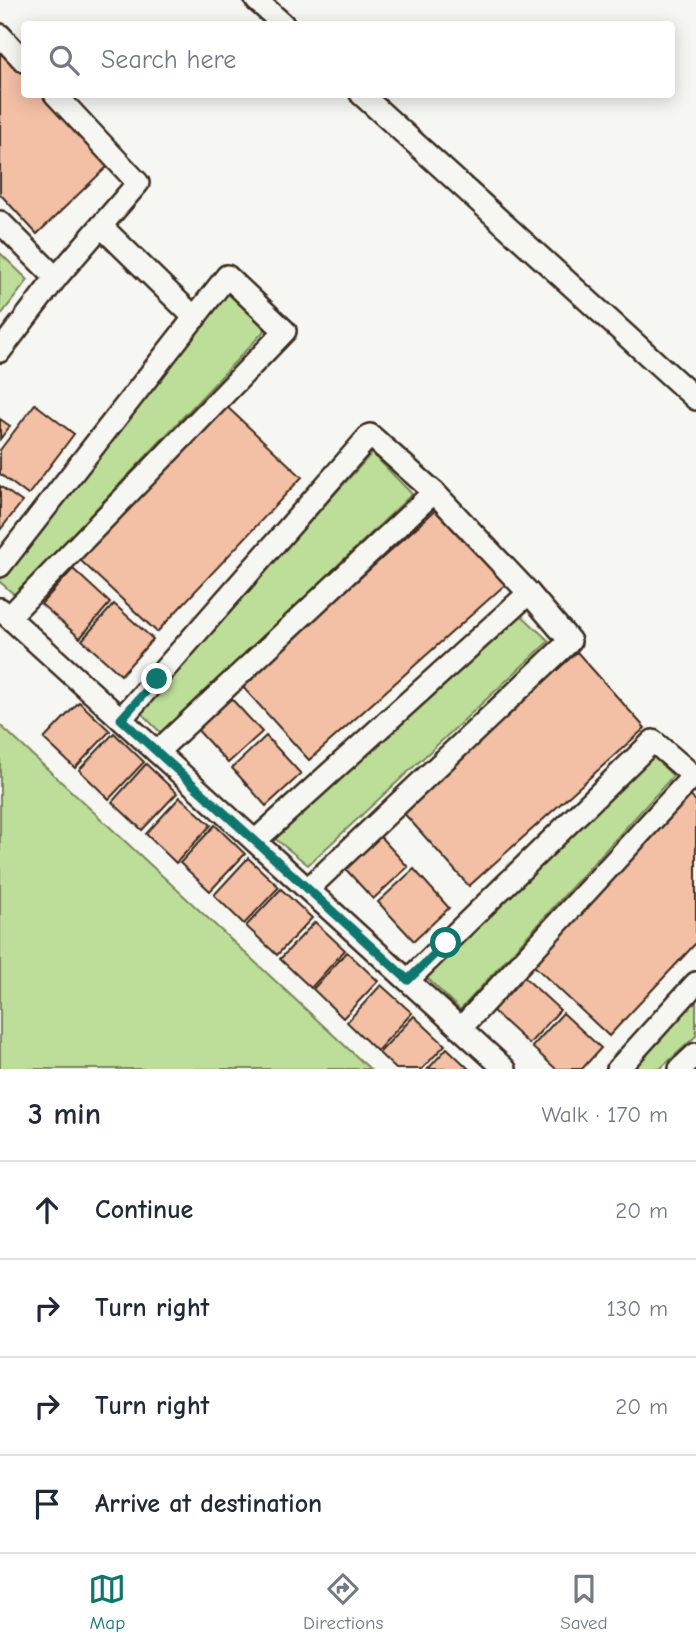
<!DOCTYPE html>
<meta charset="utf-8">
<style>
body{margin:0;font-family:"Comic Neue",sans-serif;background:#f6f6f7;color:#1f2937}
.stop{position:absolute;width:21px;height:21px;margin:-16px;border:5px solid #0f766e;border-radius:50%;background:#fff}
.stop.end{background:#0f766e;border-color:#fff;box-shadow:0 2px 7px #0008}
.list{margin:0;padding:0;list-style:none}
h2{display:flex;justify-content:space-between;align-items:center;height:91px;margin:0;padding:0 28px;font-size:30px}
h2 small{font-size:23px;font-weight:400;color:#747a83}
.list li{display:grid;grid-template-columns:46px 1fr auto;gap:21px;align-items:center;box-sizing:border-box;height:98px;padding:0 28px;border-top:2px solid #e0e1e3}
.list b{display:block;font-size:26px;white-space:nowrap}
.list em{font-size:23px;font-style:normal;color:#747a83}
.icon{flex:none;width:38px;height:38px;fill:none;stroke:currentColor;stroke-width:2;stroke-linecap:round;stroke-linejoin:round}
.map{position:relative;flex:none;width:696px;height:1069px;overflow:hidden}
.search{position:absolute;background:#fff;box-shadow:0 4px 18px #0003;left:21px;right:21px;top:21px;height:77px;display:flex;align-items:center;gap:18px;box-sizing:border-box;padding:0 24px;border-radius:7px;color:#747a83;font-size:26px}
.sheet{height:483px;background:#fff}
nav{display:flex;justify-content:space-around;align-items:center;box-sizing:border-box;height:98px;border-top:2px solid #e0e1e3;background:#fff;font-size:19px;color:#747a83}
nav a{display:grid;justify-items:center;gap:4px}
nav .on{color:#0f766e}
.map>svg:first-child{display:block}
</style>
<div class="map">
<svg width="696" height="1069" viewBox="0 0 696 1069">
<rect width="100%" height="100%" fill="#f6f6f2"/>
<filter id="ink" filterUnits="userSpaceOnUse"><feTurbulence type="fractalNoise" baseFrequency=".0143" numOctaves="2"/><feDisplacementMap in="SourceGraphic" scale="14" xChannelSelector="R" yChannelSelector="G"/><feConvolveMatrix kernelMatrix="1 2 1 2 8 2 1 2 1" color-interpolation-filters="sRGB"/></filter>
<g filter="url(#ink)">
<g fill="#bcde98" stroke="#7c845b" stroke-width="2">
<path d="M0 253 28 280 0 316Z"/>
<path d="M228 289 268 327 15 595 0 582V576Z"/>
<path d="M372 453 412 494 162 734 138 710Z"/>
<path d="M518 612 549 641 308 865 273 837Z"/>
<path d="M0 725 370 1069H0Z"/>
<path d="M651 754 673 776 460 1010 423 974Z"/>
<path d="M696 989V1036L660 1069H623Z"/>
</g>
<g fill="#f3bfa5" stroke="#3b2a1e" stroke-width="2">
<path d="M0 48 24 74V94H44L110 164 37 234 0 194Z"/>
<path d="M35 404 74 434 28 495 0 474V450Z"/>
<path d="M225 405 302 477 157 632 80 560Z"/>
<path d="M0 419 10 426 0 439Z"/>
<path d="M0 486 22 502 0 530Z"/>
<path d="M439 507 507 583 309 760 241 685Z"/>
<path d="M73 569 110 603 80 638 41 604Z"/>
<path d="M114 604 153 639 121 675 82 640Z"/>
<path d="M577 652 645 728 469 886 401 810Z"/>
<path d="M228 695 262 732 228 763 194 726Z"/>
<path d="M79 702 110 731 75 768 44 739Z"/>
<path d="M114 733 144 762 109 799 79 770Z"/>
<path d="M266 736 301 774 266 806 232 768Z"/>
<path d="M146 764 177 793 142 830 112 802Z"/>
<path d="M689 795 696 801V943L609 1036 532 964Z"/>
<path d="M180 797 211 825 176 863 146 834Z"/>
<path d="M215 825 245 854 210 891 180 863Z"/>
<path d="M376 832 408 867 373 899 341 864Z"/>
<path d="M248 858 279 887 244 924 214 895Z"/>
<path d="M414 869 449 908 414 941 378 902Z"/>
<path d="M281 889 312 918 277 955 246 926Z"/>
<path d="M315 922 345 950 311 988 280 959Z"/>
<path d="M347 952 378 981 343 1018 313 989Z"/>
<path d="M522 975 560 1010 529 1044 491 1009Z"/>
<path d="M381 985 412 1013 377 1051 347 1022Z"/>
<path d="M563 1013 601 1048 582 1069H556L532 1047Z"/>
<path d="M414 1016 445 1045 422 1069H396L379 1053Z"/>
<path d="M447 1048 469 1069H428Z"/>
</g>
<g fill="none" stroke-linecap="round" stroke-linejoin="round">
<g stroke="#3b2a1e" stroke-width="26">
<g id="minor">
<path d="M256 0 283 24"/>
<path d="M0 35 24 61"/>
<path d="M55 94 138 183 56 278"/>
<path d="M361 94 696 399"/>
<path d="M0 222 56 278 0 351"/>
<path d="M101 226 195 318"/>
<path d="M0 566 227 276 285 331 9 617"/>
<path d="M0 609 505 1069"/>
<path d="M121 719 370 435 434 492 529 593 570 641 308 889"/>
<path d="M157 752 434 492"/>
<path d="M255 841 529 593"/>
<path d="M408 980 653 741 696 778"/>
<path d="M461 1028 693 776"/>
<path d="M618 1069 696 983"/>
<path d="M680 1069 696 1054"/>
</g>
</g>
<use href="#minor" stroke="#f6f6f2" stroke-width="21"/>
</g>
</g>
<g fill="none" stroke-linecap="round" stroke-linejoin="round" filter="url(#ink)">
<path stroke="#0f766e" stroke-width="9" d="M157 679 121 719 408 980 446 943"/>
</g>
</svg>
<div class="stop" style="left:446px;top:943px"></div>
<div class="stop end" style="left:157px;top:679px"></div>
<div class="search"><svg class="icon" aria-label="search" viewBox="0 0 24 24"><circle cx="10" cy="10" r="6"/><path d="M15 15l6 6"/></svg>Search here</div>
</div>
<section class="sheet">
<h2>3 min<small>Walk · 170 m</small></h2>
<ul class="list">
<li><svg class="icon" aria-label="ahead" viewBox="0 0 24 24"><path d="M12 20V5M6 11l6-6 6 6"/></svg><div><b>Continue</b></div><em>20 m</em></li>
<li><svg class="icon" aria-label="right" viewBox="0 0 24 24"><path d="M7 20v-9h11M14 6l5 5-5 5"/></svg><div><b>Turn right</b></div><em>130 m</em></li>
<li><svg class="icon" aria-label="right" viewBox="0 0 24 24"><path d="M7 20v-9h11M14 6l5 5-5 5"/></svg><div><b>Turn right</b></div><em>20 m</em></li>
<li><svg class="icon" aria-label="arrive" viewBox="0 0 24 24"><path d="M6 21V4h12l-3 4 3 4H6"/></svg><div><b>Arrive at destination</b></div></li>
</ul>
</section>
<nav>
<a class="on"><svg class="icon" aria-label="map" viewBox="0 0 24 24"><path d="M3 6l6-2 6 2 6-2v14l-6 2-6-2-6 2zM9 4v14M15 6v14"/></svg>Map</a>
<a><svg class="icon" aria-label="directions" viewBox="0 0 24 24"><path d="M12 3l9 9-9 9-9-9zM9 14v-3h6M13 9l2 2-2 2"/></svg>Directions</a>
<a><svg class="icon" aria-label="saved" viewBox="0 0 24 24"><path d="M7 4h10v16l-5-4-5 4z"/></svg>Saved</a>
</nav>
